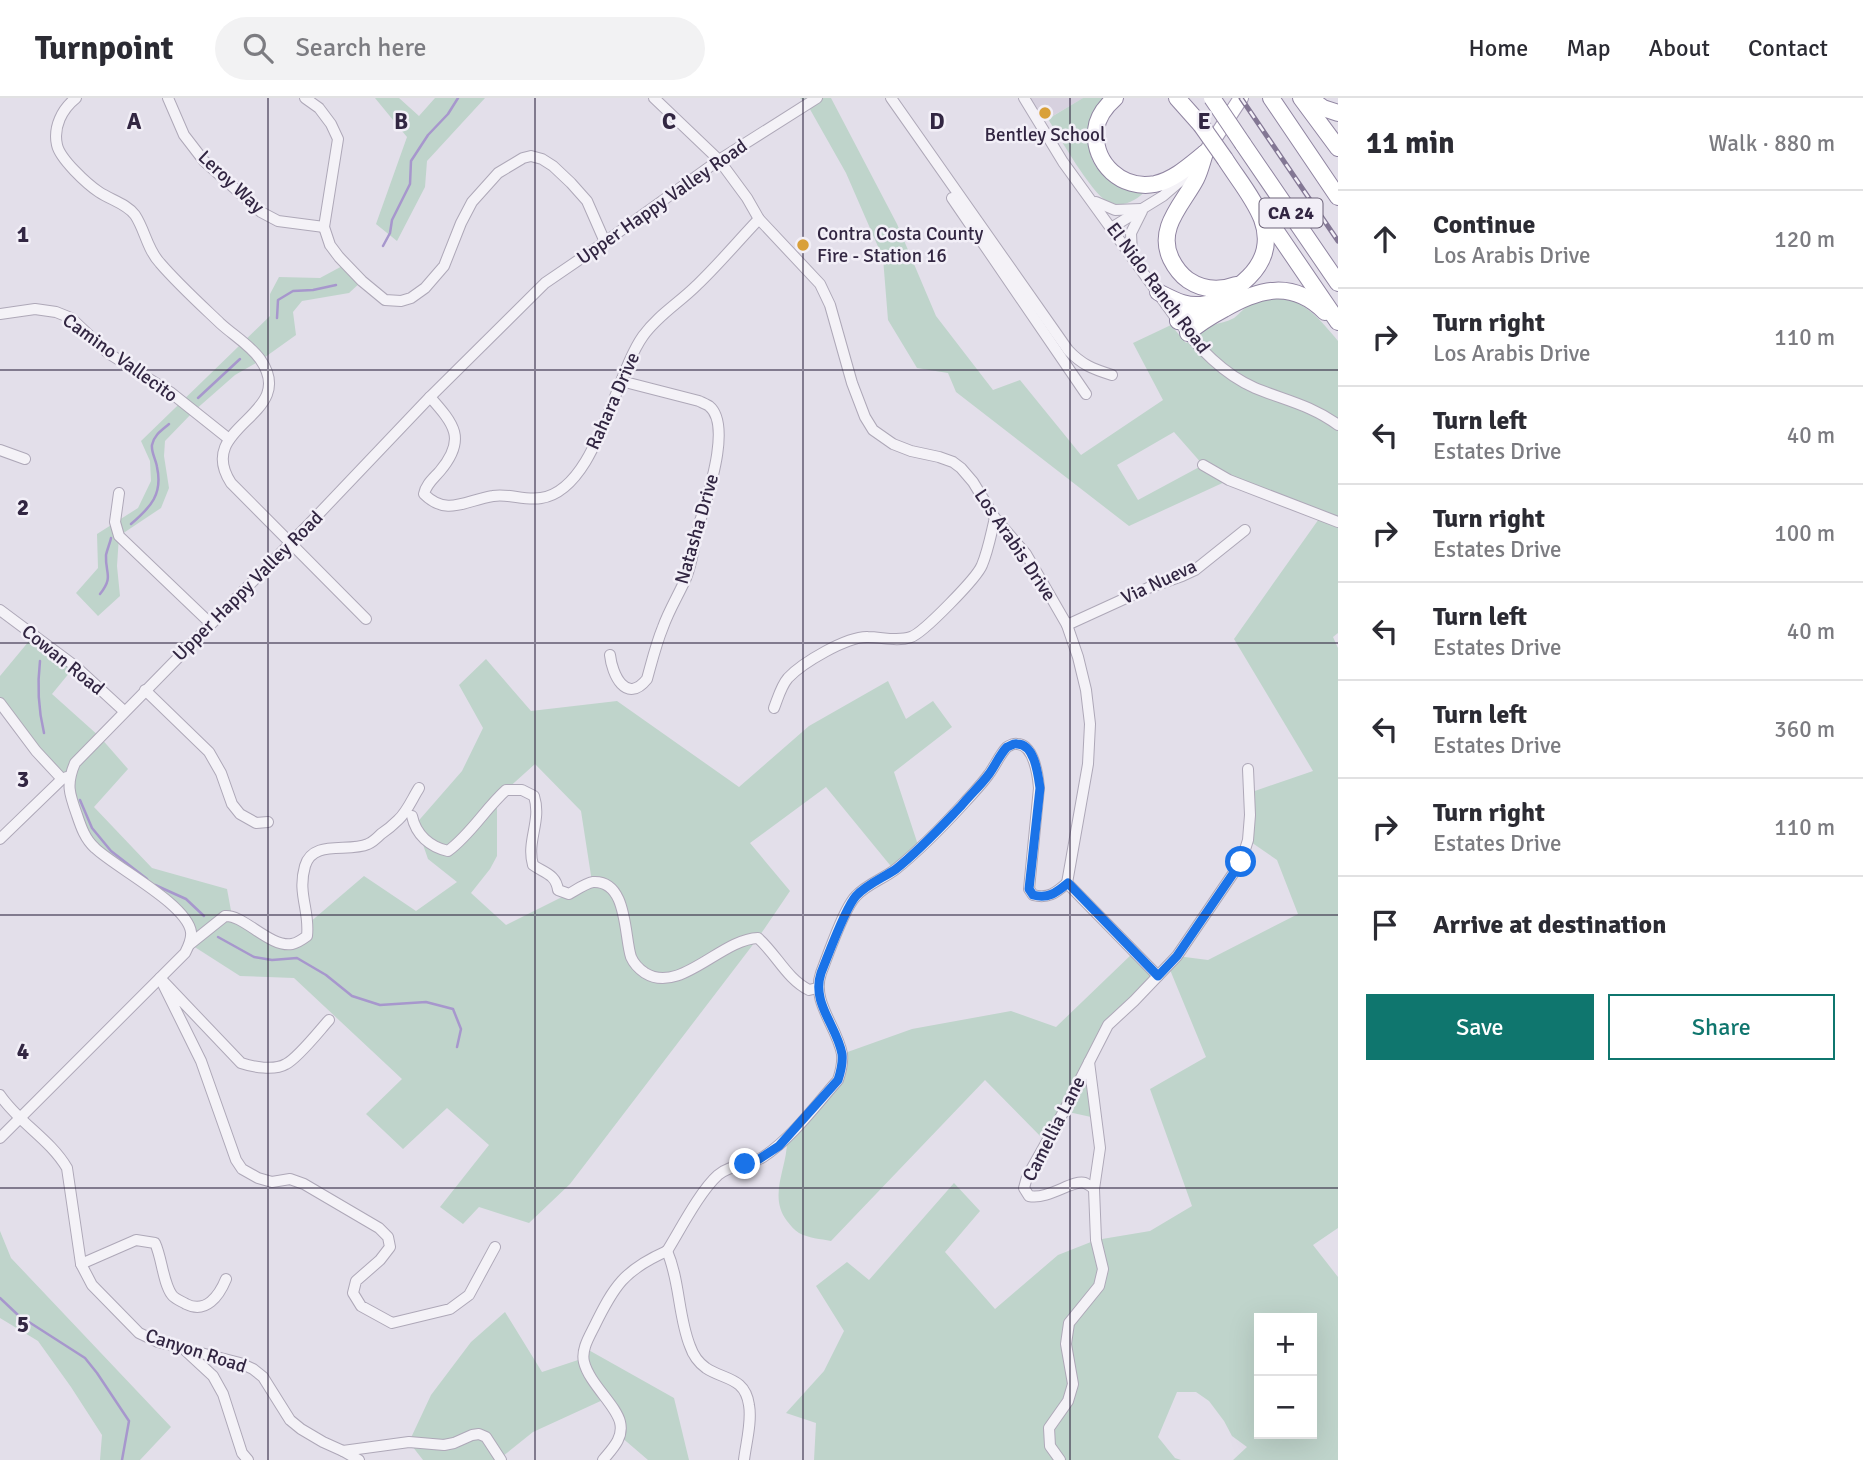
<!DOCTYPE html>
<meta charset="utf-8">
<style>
body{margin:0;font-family:Signika,sans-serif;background:#f2f2f3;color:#2b2b33}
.controls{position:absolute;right:21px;bottom:21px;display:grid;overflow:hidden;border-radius:0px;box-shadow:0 7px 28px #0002}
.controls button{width:63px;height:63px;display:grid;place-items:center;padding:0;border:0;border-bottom:2px solid #e1e1e2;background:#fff;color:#2b2b33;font:35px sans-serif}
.stop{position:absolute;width:21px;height:21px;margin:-16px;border:5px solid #1a73e8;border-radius:50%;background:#fff}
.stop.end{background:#1a73e8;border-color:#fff;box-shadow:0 2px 7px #0008}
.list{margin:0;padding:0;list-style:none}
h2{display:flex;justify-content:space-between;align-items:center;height:91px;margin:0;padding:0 28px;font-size:30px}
h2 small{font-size:23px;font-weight:400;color:#7c7c81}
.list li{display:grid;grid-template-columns:46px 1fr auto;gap:21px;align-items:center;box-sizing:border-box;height:98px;padding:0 28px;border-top:2px solid #e1e1e2}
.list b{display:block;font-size:26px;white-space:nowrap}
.list p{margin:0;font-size:23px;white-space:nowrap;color:#7c7c81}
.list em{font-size:23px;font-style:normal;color:#7c7c81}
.actions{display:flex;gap:14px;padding:21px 28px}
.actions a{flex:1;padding:16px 0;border:2px solid #0f766e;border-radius:0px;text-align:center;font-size:24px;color:#0f766e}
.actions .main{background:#0f766e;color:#fff}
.icon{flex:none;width:38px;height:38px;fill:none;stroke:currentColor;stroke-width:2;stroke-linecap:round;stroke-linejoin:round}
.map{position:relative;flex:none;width:1338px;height:1362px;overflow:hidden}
header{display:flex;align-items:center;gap:42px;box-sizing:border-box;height:98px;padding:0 35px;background:#fff;border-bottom:2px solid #e1e1e2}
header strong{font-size:33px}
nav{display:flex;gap:38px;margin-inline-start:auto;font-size:24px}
.search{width:490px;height:63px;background:#f2f2f3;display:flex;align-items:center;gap:18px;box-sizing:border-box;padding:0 24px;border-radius:38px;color:#7c7c81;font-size:26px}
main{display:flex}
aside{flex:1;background:#fff}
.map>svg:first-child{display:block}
</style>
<header>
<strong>Turnpoint</strong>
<div class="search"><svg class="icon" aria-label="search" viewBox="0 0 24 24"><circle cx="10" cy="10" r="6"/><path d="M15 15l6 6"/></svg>Search here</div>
<nav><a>Home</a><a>Map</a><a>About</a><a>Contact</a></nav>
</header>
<main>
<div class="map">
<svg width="1338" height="1362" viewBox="0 0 1338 1362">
<rect width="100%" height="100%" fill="#e3dfea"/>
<path fill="#d7d1df" d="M1024 0H1083L1039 26Z"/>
<g fill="#bfd4cb" fill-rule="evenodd">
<path d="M375 0H399L419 18 435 0H485L427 63 425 89 397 143 376 126 407 39Z"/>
<path d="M800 0H831L897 126 936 218 993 292 1020 282 1081 357 1163 302 1133 245 1171 227 1186 245C1195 239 1204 231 1214 227 1221 224 1225 225 1234 220 1240 216 1244 209 1251 206 1293 189 1313 213 1338 243V535L1333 539 1338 550V1130L1313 1147 1338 1179V1362H1233L1247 1349 1232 1338 1224 1323 1209 1303 1196 1294H1177L1158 1339 1175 1360 1181 1362H814L816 1325 786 1315 824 1273 844 1233 816 1188 847 1164 869 1182 954 1085 980 1113 945 1154 995 1211 1058 1157 1096 1142 1150 1133 1192 1108 1150 991 1206 959 1168 867 1177 858 1208 862 1298 816 1277 762 1248 742 1249 695 1313 673 1234 541 1321 418 1229 382 1129 428 956 294 948 275 917 270 888 222 883 160 846 75 807 6ZM1174 334 1203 367 1138 402 1117 367ZM1259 1220H1312V1336H1259Z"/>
<path d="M1083 0H1104C1088 20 1080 59 1104 77 1115 84 1133 88 1146 92 1137 103 1121 111 1107 103 1091 95 1059 38 1048 21Z"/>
<path d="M346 166 362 183 349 195 302 203 293 214 296 237 261 262 235 277 194 313 165 343 164 358 169 390 161 410 119 438 117 468 120 498 98 518 76 495 98 470 97 436 138 410 151 383 150 363 141 343 270 218V196L279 179 320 180Z"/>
<path d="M34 537 75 568 52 596 100 639 128 671 94 709 152 770 227 791 232 818 281 844 302 841 309 825 364 778 416 813 457 784 428 761 420 738 414 728 462 673 483 630 459 587 486 561 531 613 617 603 739 689 809 628 888 583 906 621 933 603 952 629 894 674 919 750 894 772 826 689 750 745 790 793 758 840 570 1086 529 1125 479 1109 463 1126 440 1109 489 1047 447 1010 403 1051 366 1016 402 981 294 880 240 878 190 846 185 821 93 748 62 681 0 605V578ZM535 666 581 713 592 784 506 827 471 795 490 771 497 758V700Z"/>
<path d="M1134 854 1158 878 1108 927 1089 964 1100 1021 1064 1013 1046 1044 985 982 831 1143C821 1141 808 1140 799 1135 794 1132 791 1128 787 1123 767 1096 789 1069 787 1038L838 982 842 956 912 931 1011 913 1056 929Z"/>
<path d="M0 1133 11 1160 171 1329 140 1362H100L102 1337 71 1289 38 1243 0 1220Z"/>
<path d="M505 1214 542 1274 584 1260 585 1250 674 1300 689 1362H648L620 1338 605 1301 533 1334 498 1362H423L409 1344 431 1297 471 1244Z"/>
</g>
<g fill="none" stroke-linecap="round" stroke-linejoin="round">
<g stroke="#a797cd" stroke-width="2.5">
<path d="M383 148 390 135 392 122 410 86 411 63 428 37 448 16 458 0"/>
<path d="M277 220 278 202 293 193 313 192 336 187"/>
<path d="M198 300 240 261"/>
<path d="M131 426C151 409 163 396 157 369 156 362 151 354 152 347 154 337 162 332 169 326"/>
<path d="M100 496C114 478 105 476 106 457 107 452 110 445 111 440"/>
<path d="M40 563C37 588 38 610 44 635"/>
<path d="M80 702 92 730 111 753 147 781"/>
<path d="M155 787 186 801 204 818"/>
<path d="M218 839 254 859 272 862 297 860 326 877 352 898 380 907 426 904 453 911 461 931 457 949"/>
<path d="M0 1200 18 1217 85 1260 97 1275 129 1323 122 1362"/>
</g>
<g stroke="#aea8b8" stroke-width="12">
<g id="minor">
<path d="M76 0C62 11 53 29 57 47 60 61 87 86 99 94 111 102 127 106 135 117 145 132 147 151 160 165 178 186 200 206 220 225 233 237 250 247 260 261 300 318 193 327 231 385L366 521"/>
<path d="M168 0 184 37 204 63 261 114 278 123 324 129"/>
<path d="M305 0 319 10 331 26 338 41 324 129 330 147 339 159 362 183 385 202 401 203 411 200 425 190 444 168 461 125 472 104 498 75 523 60 531 58 542 61 553 68 571 85 587 103 605 144"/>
<path d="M654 0 719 62 747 100 759 121 820 186 830 207 852 285 865 319 873 332 893 346 911 353 939 359 953 364 961 370 973 384 995 420 1026 456 1067 527 1078 559 1086 592 1090 626 1088 666 1067 785 1158 878"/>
<path d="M891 0 1068 252C1082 267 1093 271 1112 277"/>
<path d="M1024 0 1063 64 1178 223C1199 250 1223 276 1255 290 1284 302 1311 307 1338 327"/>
<path d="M952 100 1086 296"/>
<path d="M1096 104 1115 112 1141 111"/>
<path d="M1111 130 1163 98 1191 74"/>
<path d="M1132 157 1131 135 1142 113"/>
<path d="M0 216 35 211 56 214 71 220 108 255 170 294 229 341"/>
<path d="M430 299C454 326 467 341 440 373 434 380 426 386 424 396 447 419 466 402 493 398 508 395 525 403 541 400 596 392 614 279 643 238 658 217 679 205 697 187 719 166 738 143 759 121"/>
<path d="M0 352 25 361"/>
<path d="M1203 367 1229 382 1338 424"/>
<path d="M119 395 115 424 119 438 210 525"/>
<path d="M0 512 75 568 124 613"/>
<path d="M1067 527 1148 490 1182 478 1195 472 1245 432"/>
<path d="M610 557C612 576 626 607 647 581 652 563 656 546 663 529 669 512 679 496 686 480 693 463 694 445 699 427 706 402 733 327 709 308 708 307 701 304 699 303L621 283"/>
<path d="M145 592 209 654 221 675 232 706 240 716 256 725 268 724"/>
<path d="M0 605 36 653 62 681"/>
<path d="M774 610C778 600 781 588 788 580 802 565 847 538 868 539 882 539 897 544 911 539 923 535 977 480 982 467 988 453 991 436 995 420"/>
<path d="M412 718C416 737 430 749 448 753 471 736 485 711 506 692H522L534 698C542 723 526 743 533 767 544 775 556 776 558 792L569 796C576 792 586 785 593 784 628 782 624 838 631 859 634 866 639 871 645 875 680 897 721 841 758 840 777 857 787 881 809 892L817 890"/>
<path d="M0 741 62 681 67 679"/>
<path d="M190 846 225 818C243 816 270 850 292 846 297 845 303 841 307 838 310 812 297 796 305 768 313 741 348 755 368 746 373 744 377 740 381 736 387 732 393 727 398 722 407 714 412 701 419 690"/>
<path d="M329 922C319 933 298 960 286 966 274 973 253 969 241 965L160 880 201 963 236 1062 242 1071 258 1080 272 1084 290 1081 304 1086 379 1130 388 1139 390 1149 380 1162 356 1183 353 1195 361 1208 392 1225 450 1211 469 1197 495 1149"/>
<path d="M1089 964 1100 1050 1094 1091"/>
<path d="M0 997C19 1025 50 1041 67 1070L81 1166 92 1187 139 1235 158 1244 240 1265 253 1271 263 1279 290 1322 301 1331 323 1344 343 1353 409 1344 444 1347 454 1345 472 1337 479 1336 486 1339 501 1362"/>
<path d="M0 1040 185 855C188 849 192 842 191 834 187 806 116 770 95 750 85 741 81 729 77 717 69 695 66 686 75 665L312 423 430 299 545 185 605 144 719 62 817 0"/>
<path d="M667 1153C680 1132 700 1093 718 1077 731 1066 749 1068 763 1059 792 1040 815 1008 838 982 841 973 843 965 842 956 837 928 811 904 821 875 828 857 844 810 856 798 867 786 883 781 896 771 921 751 943 728 965 704 973 695 982 686 989 676 995 668 1000 656 1007 649 1009 648 1014 645 1017 646 1034 646 1038 678 1039 690L1029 791 1033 797C1048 801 1056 795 1067 785"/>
<path d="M667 1153C680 1183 678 1218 690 1248 693 1257 699 1265 706 1270 724 1282 745 1279 749 1307 752 1324 746 1345 744 1362"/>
<path d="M81 1166 136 1142 155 1145C162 1160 163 1185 172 1197 175 1201 181 1203 186 1206 206 1216 219 1198 226 1181"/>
<path d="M186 1253 213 1278 223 1296 242 1355 248 1362"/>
<path d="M343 1353 359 1362"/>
<path d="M603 1362C612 1351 624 1340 620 1324 616 1307 589 1285 584 1264 581 1252 589 1239 594 1229 614 1188 624 1172 667 1153"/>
<path d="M1060 1362 1050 1348 1049 1330 1068 1303 1073 1286 1066 1246 1069 1225 1099 1188 1103 1171 1096 1142 1094 1091C1092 1089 1087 1086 1085 1085 1073 1081 1049 1102 1029 1098L1024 1090 1027 1079 1064 1013 1108 927 1134 903 1177 858 1241 764 1248 742 1250 717 1248 671"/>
</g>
</g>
<g stroke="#a79db6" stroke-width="16">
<path id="major" d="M1207 52 1241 0"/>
</g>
<g stroke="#9085a1" stroke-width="18">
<g id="highway">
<path d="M1115 0C1106 8 1097 20 1096 32 1093 66 1122 92 1155 86 1174 82 1190 67 1205 55"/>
<path d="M1177 0 1201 27"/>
<path d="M1271 0 1338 99"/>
<path d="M1301 0 1338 50"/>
<path d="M1309 0 1323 10 1338 15"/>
<path d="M1243 46 1338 185"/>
<path d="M1205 55C1202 64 1200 73 1196 81 1183 106 1156 130 1171 161 1175 169 1181 177 1188 182 1203 192 1220 193 1236 187"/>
<path d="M1263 114 1338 224"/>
<path d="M1158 194C1174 202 1187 210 1206 206"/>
<path d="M1178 223C1216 202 1283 177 1262 121 1254 100 1237 80 1225 61"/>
<path d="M1188 235C1199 225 1211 218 1224 211 1260 190 1293 182 1325 214"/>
</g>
</g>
<use href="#minor" stroke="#f4f2f7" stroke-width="10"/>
<use href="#major" stroke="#fff" stroke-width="14"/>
<use href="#highway" stroke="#fff" stroke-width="16"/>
<g stroke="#837794" stroke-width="5">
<path id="rail" d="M1241 0 1338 143"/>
</g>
<use href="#rail" stroke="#f2eff7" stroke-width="2.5" stroke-dasharray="8" stroke-linecap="butt"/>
<g stroke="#9085a1" stroke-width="18" stroke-linecap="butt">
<g id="highway-bridge">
<path d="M1212 0 1243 46"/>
<path d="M1201 27 1225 61"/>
</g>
</g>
<use href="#highway-bridge" stroke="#fff" stroke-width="16"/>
</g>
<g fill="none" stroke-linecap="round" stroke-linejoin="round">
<path stroke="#1a73e8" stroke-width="9" d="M745 1066 756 1063 779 1048 838 982C841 973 843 965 842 956 837 928 811 905 821 875 828 858 845 810 856 798 867 786 883 780 896 771 920 752 940 730 961 708 970 697 981 687 989 676 995 668 1000 656 1007 649 1010 648 1014 645 1017 646 1035 646 1038 677 1040 690L1029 791 1033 797C1048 801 1056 795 1068 785L1158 878 1177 858 1241 764"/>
</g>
<path fill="none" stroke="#322642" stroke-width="2" stroke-opacity="0.55" d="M268 0V1362M535 0V1362M803 0V1362M1070 0V1362M0 272H1338M0 545H1338M0 817H1338M0 1090H1338"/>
<g fill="#d9a039" stroke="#f2eff7" stroke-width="2.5">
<circle cx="1045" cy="15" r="7"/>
<circle cx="803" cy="147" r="7"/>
</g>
<g text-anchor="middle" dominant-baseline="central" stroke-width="5" stroke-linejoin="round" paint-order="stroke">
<rect fill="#f2eff7" stroke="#6c6278" stroke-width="2" x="1259.5" y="100.5" width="63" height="29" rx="5"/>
<g font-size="18" font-weight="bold" fill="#322642">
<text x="1291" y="115">CA 24</text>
</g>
<g font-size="19" fill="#322642" stroke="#f2eff7">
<text x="1045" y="37">Bentley School</text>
<text x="817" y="136" text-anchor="start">Contra Costa County<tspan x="817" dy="22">Fire - Station 16</tspan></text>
</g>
<g font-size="19" fill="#322642" stroke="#f2eff7">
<text transform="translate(231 84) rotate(43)">Leroy Way</text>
<text transform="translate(662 104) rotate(-35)">Upper Happy Valley Road</text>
<text transform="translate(1158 190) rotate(53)">El Nido Ranch Road</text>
<text transform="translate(120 260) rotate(36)">Camino Vallecito</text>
<text transform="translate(613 303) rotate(-66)">Rahara Drive</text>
<text transform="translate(697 431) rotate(-74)">Natasha Drive</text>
<text transform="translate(1015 447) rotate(56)">Los Arabis Drive</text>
<text transform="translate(1159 484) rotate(-25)">Via Nueva</text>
<text transform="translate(248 488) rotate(-45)">Upper Happy Valley Road</text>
<text transform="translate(63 562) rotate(39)">Cowan Road</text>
<text transform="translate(1054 1031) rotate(-63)">Camellia Lane</text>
<text transform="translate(196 1253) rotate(18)">Canyon Road</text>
</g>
</g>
<g font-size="23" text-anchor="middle" font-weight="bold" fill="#322642" stroke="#f2eff7" stroke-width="5" stroke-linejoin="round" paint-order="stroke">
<text x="134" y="31">A</text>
<text x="401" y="31">B</text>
<text x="669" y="31">C</text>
<text x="937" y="31">D</text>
<text x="1204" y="31">E</text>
<text x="23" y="144">1</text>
<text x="23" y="417">2</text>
<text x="23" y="689">3</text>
<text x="23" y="961">4</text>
<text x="23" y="1234">5</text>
</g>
</svg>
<div class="controls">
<button>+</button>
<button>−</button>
</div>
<div class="stop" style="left:1241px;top:764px"></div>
<div class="stop end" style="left:745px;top:1066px"></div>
</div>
<aside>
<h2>11 min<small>Walk · 880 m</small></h2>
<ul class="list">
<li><svg class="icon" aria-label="ahead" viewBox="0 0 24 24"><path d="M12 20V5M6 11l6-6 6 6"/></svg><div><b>Continue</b><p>Los Arabis Drive</p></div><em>120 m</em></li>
<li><svg class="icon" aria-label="right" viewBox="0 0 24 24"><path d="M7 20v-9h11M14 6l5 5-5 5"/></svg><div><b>Turn right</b><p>Los Arabis Drive</p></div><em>110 m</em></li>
<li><svg class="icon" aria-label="left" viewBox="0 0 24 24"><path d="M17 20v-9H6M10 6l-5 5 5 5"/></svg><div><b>Turn left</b><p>Estates Drive</p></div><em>40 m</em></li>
<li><svg class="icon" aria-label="right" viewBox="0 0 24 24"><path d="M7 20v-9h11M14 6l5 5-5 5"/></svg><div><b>Turn right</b><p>Estates Drive</p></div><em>100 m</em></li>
<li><svg class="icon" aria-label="left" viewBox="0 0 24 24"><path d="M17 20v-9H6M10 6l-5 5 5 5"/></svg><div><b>Turn left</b><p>Estates Drive</p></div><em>40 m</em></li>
<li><svg class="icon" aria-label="left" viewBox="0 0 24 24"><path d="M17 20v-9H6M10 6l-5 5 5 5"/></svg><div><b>Turn left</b><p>Estates Drive</p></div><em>360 m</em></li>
<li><svg class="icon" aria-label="right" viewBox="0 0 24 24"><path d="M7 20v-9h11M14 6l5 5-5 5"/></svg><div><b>Turn right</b><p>Estates Drive</p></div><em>110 m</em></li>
<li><svg class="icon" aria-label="arrive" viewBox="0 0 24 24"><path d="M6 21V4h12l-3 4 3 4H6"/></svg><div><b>Arrive at destination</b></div></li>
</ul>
<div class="actions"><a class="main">Save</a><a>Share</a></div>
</aside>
</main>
